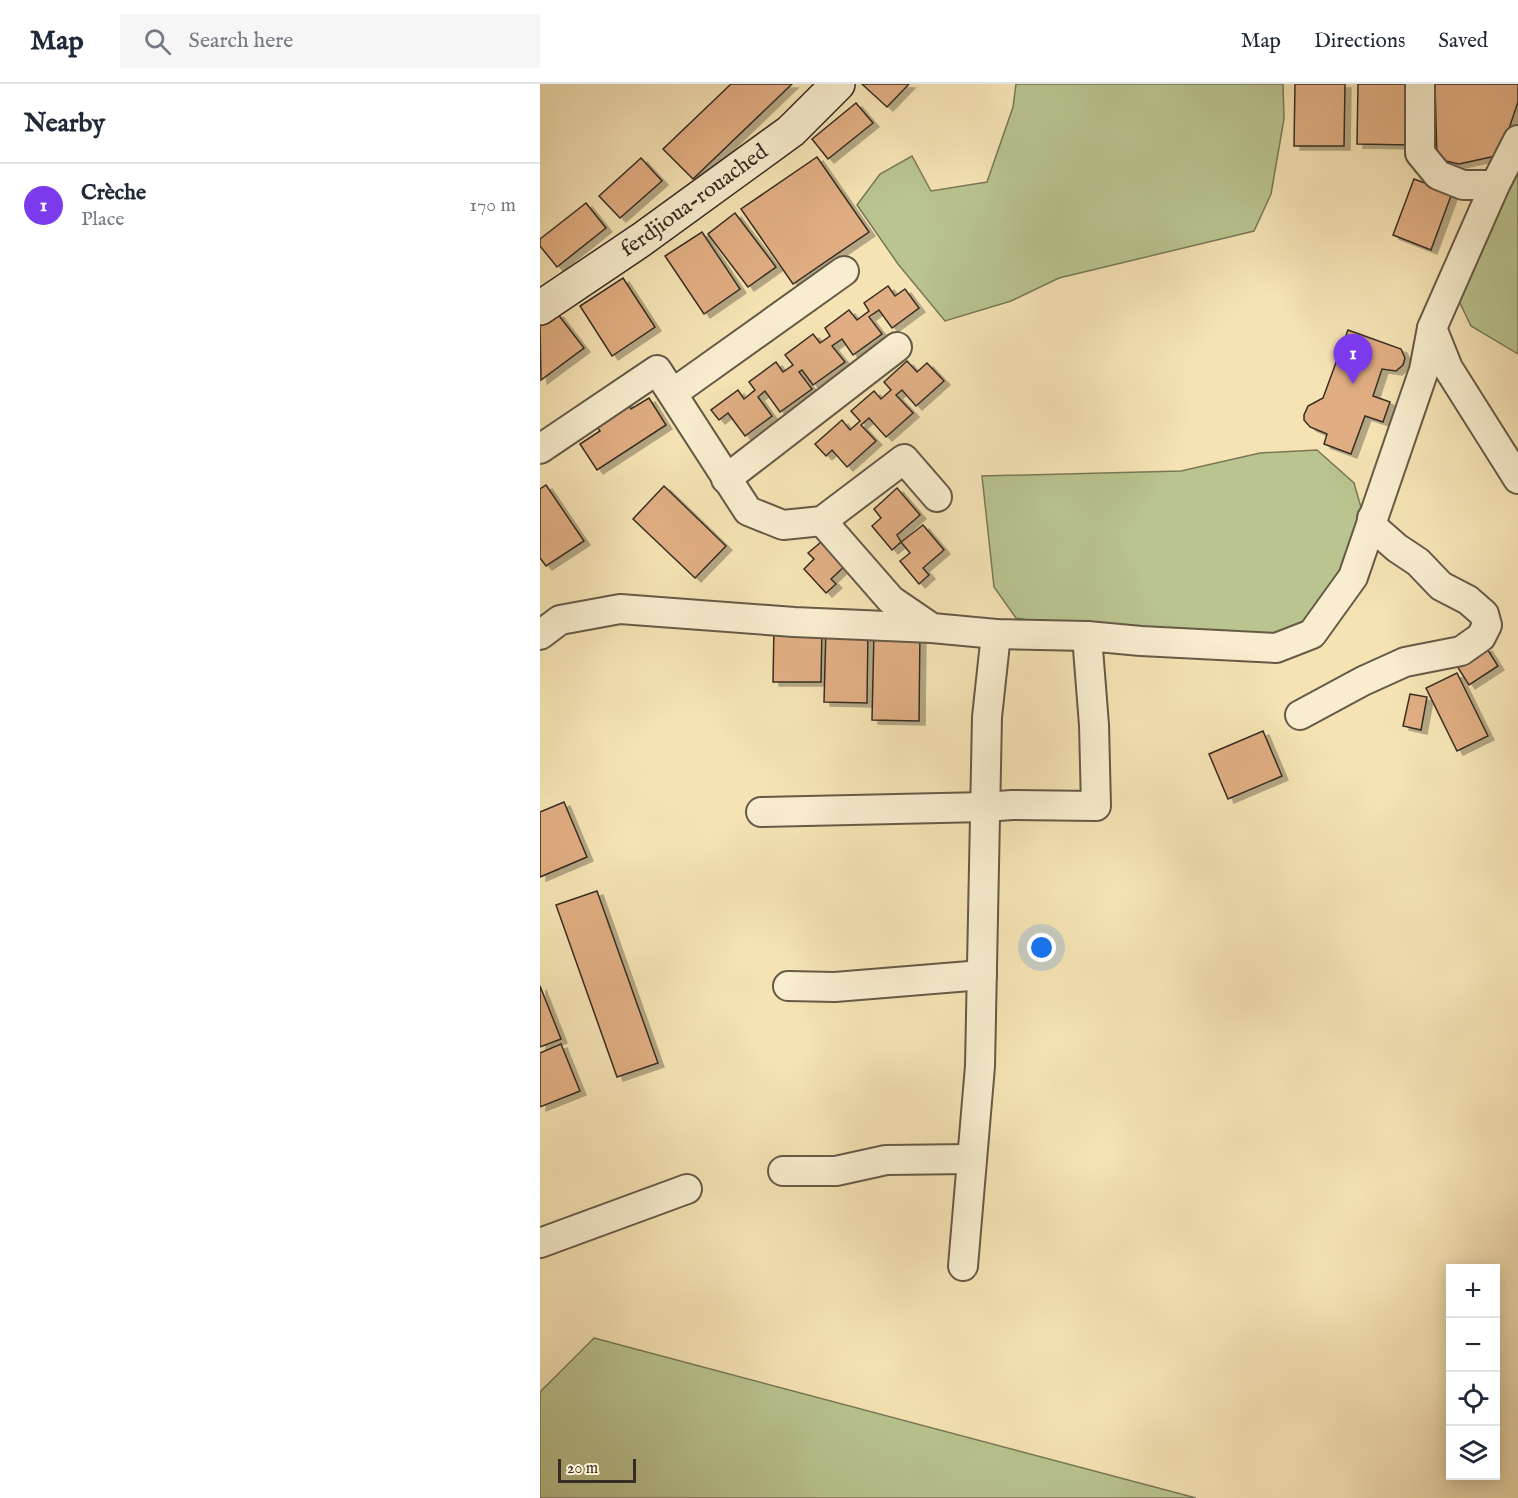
<!DOCTYPE html>
<meta charset="utf-8">
<style>
body{margin:0;font-family:"IM FELL English",serif;background:#f6f6f7;color:#1f2937}
.controls{position:absolute;right:18px;bottom:18px;display:grid;overflow:hidden;border-radius:0px;box-shadow:0 3px 15px #0003}
.controls button{width:54px;height:54px;display:grid;place-items:center;padding:0;border:0;border-bottom:2px solid #e0e1e3;background:#fff;color:#1f2937;font:30px sans-serif}
.scale{position:absolute;left:18px;bottom:15px;width:78px;box-sizing:border-box;padding-left:6px;border:3px solid #362d23;border-top:0;font-size:16px;line-height:21px;white-space:nowrap;color:#362d23;-webkit-text-stroke:4px #f8edce;paint-order:stroke}
.you{position:absolute;left:502px;top:864px;width:21px;height:21px;margin:-15px;border:4px solid #fff;border-radius:50%;background:#1a73e8;box-shadow:0 0 0 9px #1a73e833}
.badge{display:grid;place-items:center;width:39px;height:39px;border-radius:50%;background:#7c3aed;color:#fff;font-size:20px;font-weight:700}
.pin{position:absolute;translate:-50% -50px;filter:drop-shadow(0 2px 3px #0008)}
.pin::after{content:'';position:absolute;top:32px;width:21px;height:18px;background:inherit;clip-path:polygon(0 0,100% 0,50% 100%)}
.list{margin:0;padding:0;list-style:none}
h2{display:flex;justify-content:space-between;align-items:center;height:78px;margin:0;padding:0 24px;font-size:26px}
h2 small{font-size:20px;font-weight:400;color:#747a83}
.list li{display:grid;grid-template-columns:39px 1fr auto;gap:18px;align-items:center;box-sizing:border-box;height:84px;padding:0 24px;border-top:2px solid #e0e1e3}
.list b{display:block;font-size:22px;white-space:nowrap}
.list p{margin:0;font-size:20px;white-space:nowrap;color:#747a83}
.list em{font-size:20px;font-style:normal;color:#747a83}
.icon{flex:none;width:33px;height:33px;fill:none;stroke:currentColor;stroke-width:2;stroke-linecap:round;stroke-linejoin:round}
.map{position:relative;flex:none;width:978px;height:1414px;overflow:hidden}
header{display:flex;align-items:center;gap:36px;box-sizing:border-box;height:84px;padding:0 30px;background:#fff;border-bottom:2px solid #e0e1e3}
header strong{font-size:28px}
nav{display:flex;gap:33px;margin-inline-start:auto;font-size:21px}
.search{width:420px;height:54px;background:#f6f6f7;display:flex;align-items:center;gap:15px;box-sizing:border-box;padding:0 21px;border-radius:0px;color:#747a83;font-size:22px}
main{display:flex}
aside{flex:1;background:#fff}
.map>svg:first-child{display:block}
</style>
<header>
<strong>Map</strong>
<div class="search"><svg class="icon" aria-label="search" viewBox="0 0 24 24"><circle cx="10" cy="10" r="6"/><path d="M15 15l6 6"/></svg>Search here</div>
<nav><a>Map</a><a>Directions</a><a>Saved</a></nav>
</header>
<main>
<aside>
<h2>Nearby<small></small></h2>
<ul class="list">
<li><span class="badge">1</span><div><b>Crèche</b><p>Place</p></div><em>170 m</em></li>
</ul>
</aside>
<div class="map">
<svg width="978" height="1414" viewBox="0 0 978 1414">
<defs>
<filter id="shadow"><feDropShadow dx="6" dy="4" stdDeviation="0" flood-color="#0004"/></filter>
</defs>
<rect width="100%" height="100%" fill="#f5e3b4"/>
<filter id="stains"><feTurbulence type="fractalNoise" baseFrequency=".00333" numOctaves="4"/><feColorMatrix values="0 0 0 0 .2 0 0 0 0 .09 0 0 0 0 .02 0 0 0 .5 -.17"/></filter>
<radialGradient id="worn" r=".72"><stop offset=".6" stop-color="#630" stop-opacity="0"/><stop offset="1" stop-color="#630" stop-opacity=".3"/></radialGradient>
<g fill="#b9c48f" stroke="#787859" stroke-width="1.5">
<path d="M476 0H743L744 35 731 110 714 147 519 194 471 217 405 237 358 180 317 121 340 90 372 72 391 107 447 98 473 23Z"/>
<path d="M978 78V270L931 242 919 217Z"/>
<path d="M777 366 814 399 829 451 744 564 521 541 476 534 454 503 442 392 641 387 720 369Z"/>
<path d="M54 1254 656 1414H0V1308Z"/>
</g>
<g fill="#e1ae83" stroke="#362d23" stroke-width="1.5" filter="url(#shadow)">
<path d="M191 0H252L153 95 123 65Z"/>
<path d="M322 0H369L347 23Z"/>
<path d="M755 0H805L804 62H754Z"/>
<path d="M818 0H869V61L817 60Z"/>
<path d="M895 0H978V18L960 71 919 80 897 75Z"/>
<path d="M316 19 333 39 288 75 272 55Z"/>
<path d="M277 73 329 148 253 200 201 125Z"/>
<path d="M101 74 122 97 80 134 59 112Z"/>
<path d="M874 95 912 109 891 166 853 151Z"/>
<path d="M46 119 66 144 17 183 0 162V155Z"/>
<path d="M195 129 236 183 208 203 168 150Z"/>
<path d="M162 148 200 205 164 230 125 172Z"/>
<path d="M83 194 115 243 72 272 40 222Z"/>
<path d="M348 202 355 212 365 205 379 224 352 244 339 226 329 233 342 250 313 271 302 255 292 262 305 278 273 301 262 286 259 288 272 305 240 328 225 307 218 313 232 332 205 352 188 329 179 336 171 326 198 306 204 315 215 306 209 298 236 278 243 288 253 281 245 271 273 250 280 259 290 252 285 244 309 226 317 236 329 227 324 219Z"/>
<path d="M17 229 44 264 1 296 0 242Z"/>
<path d="M808 246 861 265 865 274 863 281 856 287 842 285 833 312 850 318 843 338 825 332 811 370 784 360 787 350 770 343 764 336V331L768 322 783 314Z"/>
<path d="M367 277 377 288 387 279 404 297 376 322 362 306 356 311 373 329 346 353 329 334 321 341 336 357 307 383 292 366 286 372 275 360 302 336 310 346 320 337 311 327 334 307 341 315 351 306 344 298Z"/>
<path d="M109 314 126 341 57 386 40 360 60 347 53 337 85 316 91 325Z"/>
<path d="M6 401 44 457 6 482 0 474V405Z"/>
<path d="M124 402 186 462 155 494 93 435Z"/>
<path d="M357 404 380 431 357 451 361 458 352 466 332 442 341 434 334 425Z"/>
<path d="M383 441 404 466 383 484 389 491 379 500 360 477 370 469 361 458Z"/>
<path d="M287 453 309 478 291 495 296 500 286 509 264 485 274 475 268 469Z"/>
<path d="M234 542 282 543 281 598H233Z"/>
<path d="M286 544 328 545 327 619 284 618Z"/>
<path d="M334 547H380L379 637 332 636Z"/>
<path d="M946 563 958 582 929 601 917 582Z"/>
<path d="M917 589 948 652 917 667 886 604Z"/>
<path d="M870 610 887 613 881 646 863 642Z"/>
<path d="M723 647 742 692 688 715 669 670Z"/>
<path d="M24 718 47 773 0 793V728Z"/>
<path d="M57 807 118 979 77 993 16 821Z"/>
<path d="M0 902 21 955 0 963Z"/>
<path d="M21 960 40 1007 0 1023V969Z"/>
</g>
<g fill="none" stroke-linecap="round" stroke-linejoin="round">
<g stroke="#665a47" stroke-width="32">
<g id="minor">
<path d="M880 0V69L898 91 923 101H955"/>
<path d="M892 244 908 284 978 395"/>
<path d="M133 309 304 187"/>
<path d="M0 365 117 286 208 427 243 441 282 437 364 375 397 413"/>
<path d="M186 395 357 263"/>
<path d="M282 437 351 516 392 544 456 550 547 552 601 557 736 564 772 550 813 493 884 286 892 244 955 101 978 56"/>
<path d="M0 551 20 536 80 525 254 538 392 544"/>
<path d="M760 631 823 597 865 578 921 567 941 553 947 541 944 530 928 516 901 502 878 478 857 464 833 443 832 434"/>
<path d="M221 728 445 723 472 721 556 722 554 641 547 552"/>
<path d="M248 902 295 903 442 891"/>
<path d="M243 1087H296L346 1076 431 1075"/>
<path d="M0 1159 147 1105"/>
<path d="M423 1182 440 982 447 633 456 550"/>
</g>
</g>
<g stroke="#362d23" stroke-width="36">
<g id="secondary">
<path id="s1" d="M0 224 101 156 251 47 298 0"/>
</g>
</g>
<use href="#minor" stroke="#f8edce" stroke-width="28"/>
<use href="#secondary" stroke="#f8edce" stroke-width="33"/>
</g>
<g text-anchor="middle" dominant-baseline="central" stroke-width="6" stroke-linejoin="round" paint-order="stroke">
<g font-size="22" fill="#362d23" stroke="#f8edce">
<text stroke="none"><textPath href="#s1" startOffset="188">ferdjioua-rouached</textPath></text>
</g>
</g>
<rect width="100%" height="100%" filter="url(#stains)"/>
<rect width="100%" height="100%" fill="url(#worn)"/>
</svg>
<div class="controls">
<button>+</button>
<button>−</button>
<button><svg class="icon" aria-label="locate" viewBox="0 0 24 24"><circle cx="12" cy="12" r="6"/><path d="M12 2v4M12 18v4M2 12h4M18 12h4"/></svg></button>
<button><svg class="icon" aria-label="layers" viewBox="0 0 24 24"><path d="M12 4l9 5-9 5-9-5zM3 14l9 5 9-5"/></svg></button>
</div>
<div class="scale">20 m</div>
<div class="you"></div>
<div class="pin badge" style="left:813px;top:300px">1</div>
</div>
</main>
